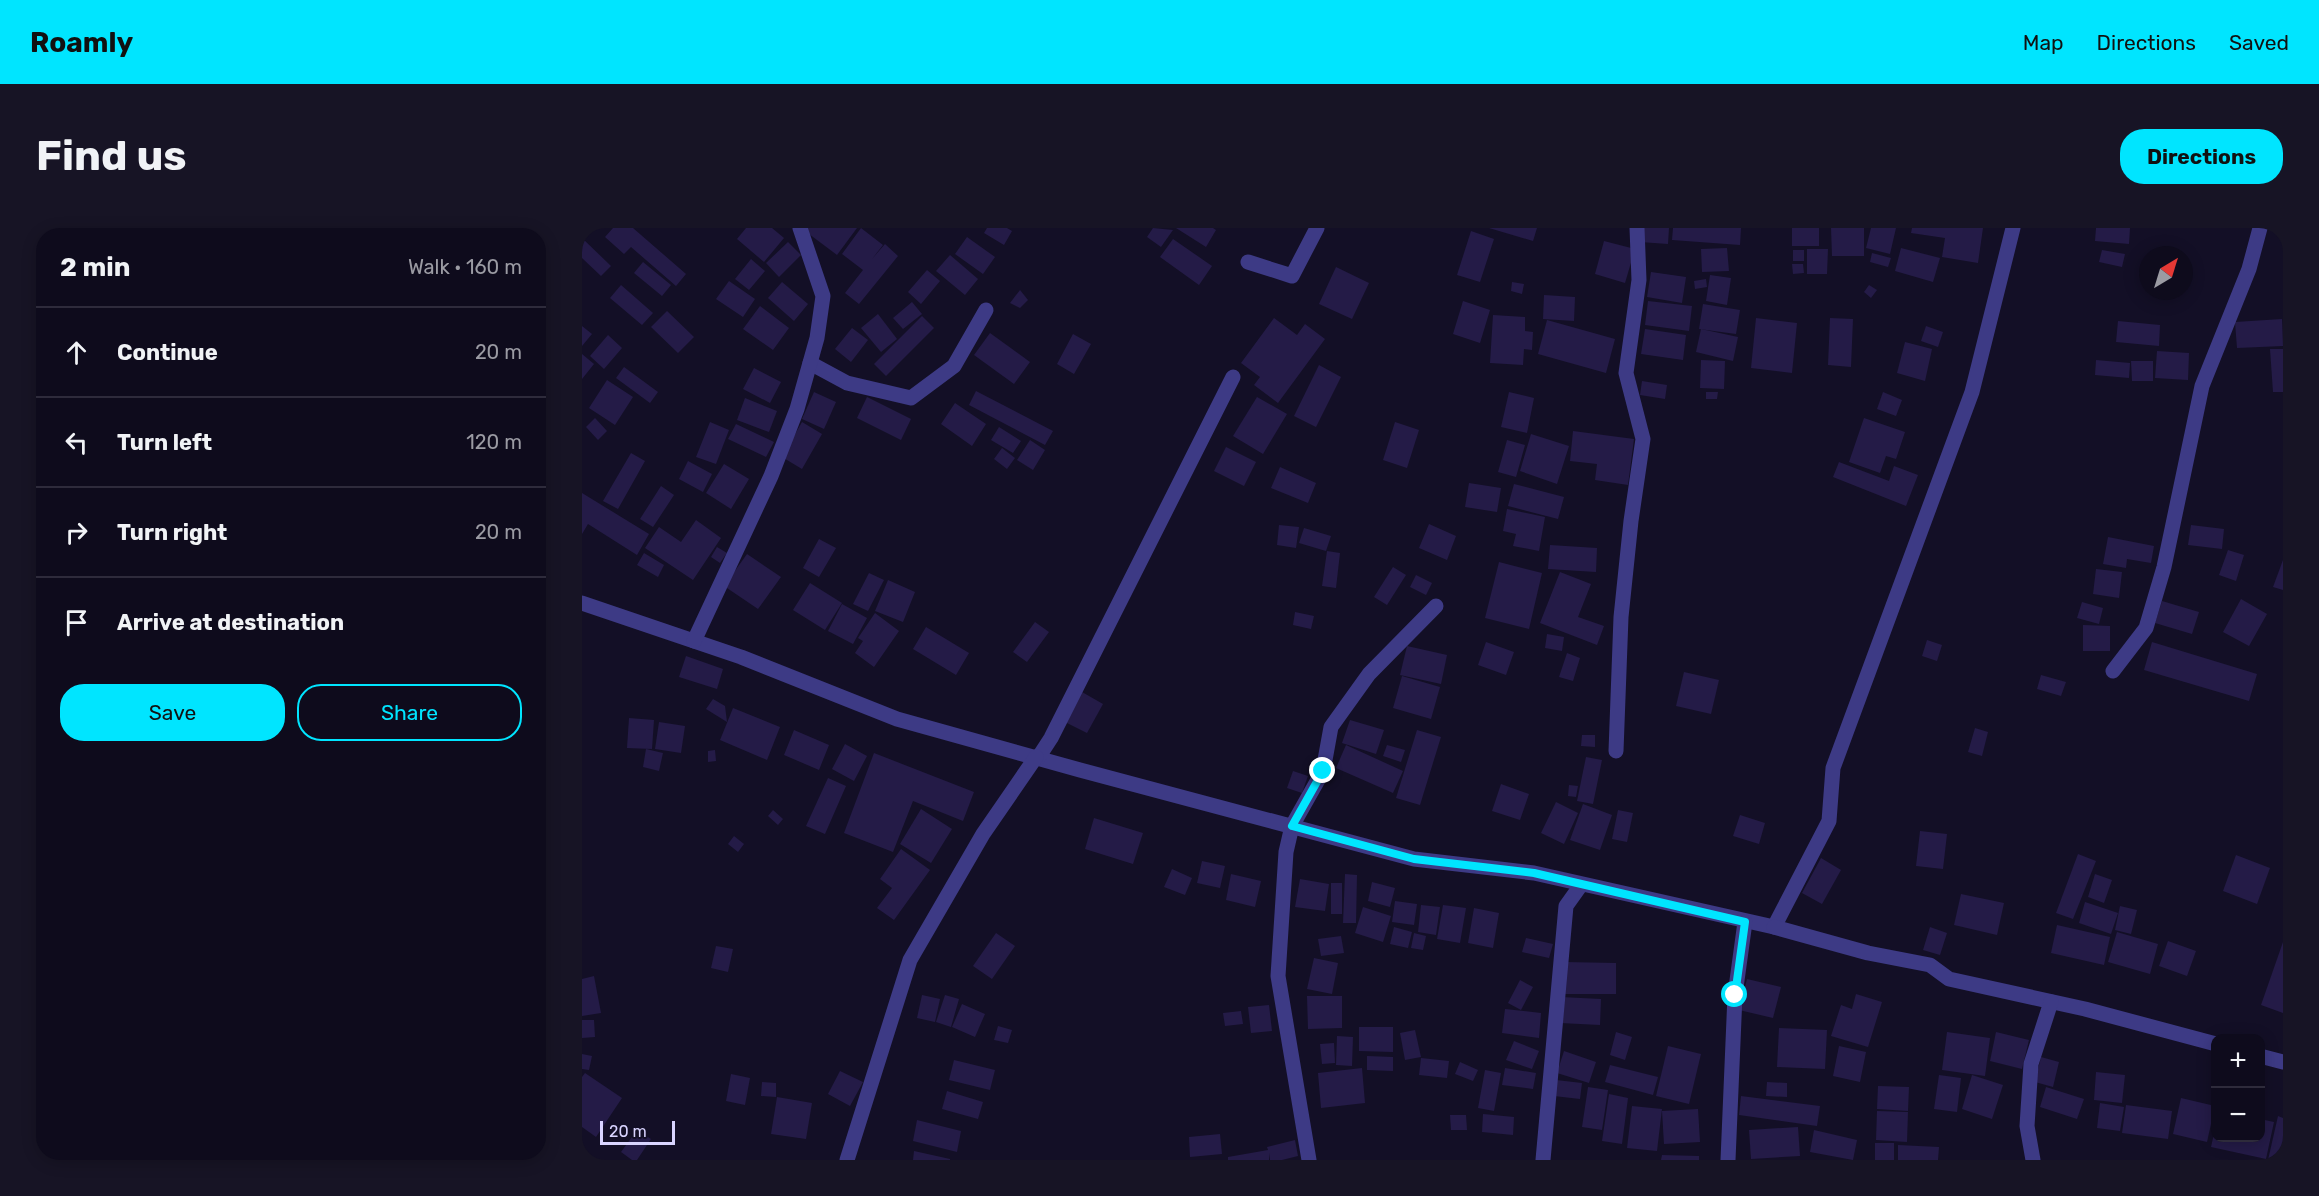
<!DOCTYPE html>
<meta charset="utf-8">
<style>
body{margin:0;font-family:Rubik,sans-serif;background:#171425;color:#f1f3f6}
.controls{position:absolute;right:18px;bottom:18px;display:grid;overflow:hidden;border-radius:12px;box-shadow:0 3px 15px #0003}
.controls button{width:54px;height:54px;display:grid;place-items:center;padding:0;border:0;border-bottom:2px solid #2e2b3b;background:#0e0b1c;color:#f1f3f6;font:30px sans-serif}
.compass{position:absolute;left:1557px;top:18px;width:54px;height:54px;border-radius:50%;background:#0e0b1c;box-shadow:0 3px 15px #0003;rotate:38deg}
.scale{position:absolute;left:18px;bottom:15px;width:75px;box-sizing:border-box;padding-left:6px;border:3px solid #d9d4ff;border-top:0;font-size:16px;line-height:21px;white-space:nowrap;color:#d9d4ff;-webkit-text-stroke:4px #130f26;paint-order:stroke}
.stop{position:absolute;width:18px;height:18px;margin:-14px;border:4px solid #00e5ff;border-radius:50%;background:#fff}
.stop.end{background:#00e5ff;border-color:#fff;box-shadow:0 2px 6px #0008}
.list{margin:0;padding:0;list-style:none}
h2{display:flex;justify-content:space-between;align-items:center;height:78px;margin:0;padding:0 24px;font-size:26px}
h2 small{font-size:20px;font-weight:400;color:#9b9ba3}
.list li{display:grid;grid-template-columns:39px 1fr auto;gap:18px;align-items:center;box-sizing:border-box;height:90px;padding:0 24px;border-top:2px solid #2e2b3b}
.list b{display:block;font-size:22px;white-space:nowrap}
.list em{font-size:20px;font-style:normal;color:#9b9ba3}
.actions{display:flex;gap:12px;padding:18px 24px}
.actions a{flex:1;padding:14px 0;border:2px solid #00e5ff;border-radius:24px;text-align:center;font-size:21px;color:#00e5ff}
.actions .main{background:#00e5ff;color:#111}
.icon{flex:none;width:33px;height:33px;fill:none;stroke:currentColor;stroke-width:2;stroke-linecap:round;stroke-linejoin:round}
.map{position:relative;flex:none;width:1701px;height:932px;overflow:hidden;border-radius:24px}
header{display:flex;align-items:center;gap:36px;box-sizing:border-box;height:84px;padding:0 30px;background:#00e5ff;color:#111}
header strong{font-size:28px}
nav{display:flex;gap:33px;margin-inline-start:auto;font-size:21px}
.intro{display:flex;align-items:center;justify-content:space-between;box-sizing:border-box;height:144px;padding:0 36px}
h1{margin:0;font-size:42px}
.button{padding:15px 27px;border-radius:24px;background:#00e5ff;color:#111;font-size:21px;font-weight:700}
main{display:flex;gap:36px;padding:0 36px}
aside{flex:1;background:#0e0b1c;border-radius:24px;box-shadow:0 3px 15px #0003}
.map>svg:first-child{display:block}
</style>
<header>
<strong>Roamly</strong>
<nav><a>Map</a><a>Directions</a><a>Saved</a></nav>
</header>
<div class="intro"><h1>Find us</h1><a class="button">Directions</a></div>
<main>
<aside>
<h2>2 min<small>Walk · 160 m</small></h2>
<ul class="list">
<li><svg class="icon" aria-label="ahead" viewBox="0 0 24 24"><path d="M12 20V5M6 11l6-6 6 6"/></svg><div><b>Continue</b></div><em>20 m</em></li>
<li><svg class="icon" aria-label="left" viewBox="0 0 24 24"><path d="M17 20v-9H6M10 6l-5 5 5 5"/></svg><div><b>Turn left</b></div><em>120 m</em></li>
<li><svg class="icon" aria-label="right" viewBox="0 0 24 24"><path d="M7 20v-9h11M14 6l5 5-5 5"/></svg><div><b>Turn right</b></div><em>20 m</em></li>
<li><svg class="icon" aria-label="arrive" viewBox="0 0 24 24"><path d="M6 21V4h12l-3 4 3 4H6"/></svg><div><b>Arrive at destination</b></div></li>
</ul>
<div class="actions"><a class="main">Save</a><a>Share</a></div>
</aside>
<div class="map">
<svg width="1701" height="932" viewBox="0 0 1701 932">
<rect width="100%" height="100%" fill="#130f26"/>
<g fill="#241b47">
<path d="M31 0H51L104 46 94 58 49 19 42 26 23 9Z"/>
<path d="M164 0H190L202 10 182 34 155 11Z"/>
<path d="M225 0H275L255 27 223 3Z"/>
<path d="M279 0 301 17 290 31 303 16 316 28 277 76 263 65 281 42 260 26Z"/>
<path d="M405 0H425L430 3 422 17 402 5Z"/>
<path d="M571 0 591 2 579 19 565 9Z"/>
<path d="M594 0H631L634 2 624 19Z"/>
<path d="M907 0H955L951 13Z"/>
<path d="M1059 0H1087L1086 16 1058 14Z"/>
<path d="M1091 0H1159L1158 17 1090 12Z"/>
<rect x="1210" y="0" width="27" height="18"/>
<path d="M1249 0H1282V28H1250Z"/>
<path d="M1289 0H1314L1308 26 1284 20Z"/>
<path d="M1330 0H1401L1396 35 1360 29 1363 10 1329 5Z"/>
<path d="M1514 0H1548L1547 16 1513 13Z"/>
<path d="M889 3 912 11 898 54 875 47Z"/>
<path d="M385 9 413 29 401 46 373 26Z"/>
<path d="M0 10 29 38 19 48 0 30Z"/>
<path d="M591 11 630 38 617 57 578 29Z"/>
<path d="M1022 13 1053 21 1043 55 1013 46Z"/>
<path d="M206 14 219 27 197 49 184 35Z"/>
<path d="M1145 20 1147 43 1120 44 1119 21Z"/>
<path d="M1319 20 1358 30 1351 54 1313 43Z"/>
<path d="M1225 21H1246L1245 46H1225Z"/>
<rect x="1211" y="22" width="11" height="11"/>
<path d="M1520 22 1543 26 1540 39 1517 34Z"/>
<path d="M1290 25 1309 30 1306 39 1288 34Z"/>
<path d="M368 27 396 51 383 67 354 43Z"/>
<path d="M169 31 183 43 167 62 153 51Z"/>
<path d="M61 34 89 57 80 68 52 45Z"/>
<path d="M1210 36H1221L1222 45 1211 46Z"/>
<path d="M754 39 787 55 770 91 737 76Z"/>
<path d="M345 42 358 53 339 76 326 64Z"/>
<path d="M1069 44 1104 49 1100 75 1065 69Z"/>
<path d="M1128 47 1149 50 1145 77 1124 73Z"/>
<path d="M1124 51 1125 59 1113 61 1112 53Z"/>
<path d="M147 53 173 71 161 89 134 71Z"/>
<path d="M200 54 226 76 212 93 186 70Z"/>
<path d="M930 54 942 56 940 66 929 63Z"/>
<path d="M39 57 71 85 60 97 28 70Z"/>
<path d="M1287 57 1295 62 1289 70 1282 64Z"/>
<path d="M438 62 446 72 438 80 428 75Z"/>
<path d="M962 67 993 69 992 93 961 91Z"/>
<path d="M881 73 908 82 898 115 871 106Z"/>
<path d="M1066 73 1110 78 1107 103 1063 97Z"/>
<path d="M330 74 340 86 321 101 311 90Z"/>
<path d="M1121 76 1158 82 1154 106 1117 101Z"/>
<path d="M178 78 207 100 191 122 161 101Z"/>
<path d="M85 83 112 109 96 125 69 99Z"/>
<path d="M296 86 315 111 299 124 279 100Z"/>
<path d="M911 87 943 89V103L951 104 950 122 942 121 941 137 908 135Z"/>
<path d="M340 88 352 100 304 148 292 136Z"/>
<path d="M692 90 715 107 723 96 743 111 696 175 672 157 678 149 659 135Z"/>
<path d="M1174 90 1215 95 1210 145 1169 140Z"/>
<path d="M1248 90 1271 91 1269 139 1246 137Z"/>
<path d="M1700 91 1701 118 1655 120 1653 94Z"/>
<path d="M965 92 1033 111 1024 145 956 126Z"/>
<path d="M1536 93 1578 97 1577 118 1534 114Z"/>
<path d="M0 98 10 106 0 118Z"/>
<path d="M1344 98 1361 104 1356 119 1339 113Z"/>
<path d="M270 100 286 112 269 134 253 121Z"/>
<path d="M1063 101 1104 107 1101 132 1059 126Z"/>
<path d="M1119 101 1156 109 1151 133 1114 124Z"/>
<path d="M408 105 448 134 432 156 392 127Z"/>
<path d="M491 106 509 116 492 146 475 136Z"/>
<path d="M26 107 40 120 22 141 8 128Z"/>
<path d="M1323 114 1350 121 1343 153 1315 145Z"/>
<path d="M1688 121H1701V164H1691Z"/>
<path d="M1575 123 1607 125 1606 152 1573 150Z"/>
<path d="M0 126 12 136 0 151Z"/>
<path d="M1119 132 1143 133 1142 161 1118 160Z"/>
<path d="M1514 132 1548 135 1547 150 1513 147Z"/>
<path d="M1549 133H1571V153H1550Z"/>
<path d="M737 137 759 149 734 199 712 188Z"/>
<path d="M42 139 76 164 68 175 34 150Z"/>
<path d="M172 140 199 154 188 175 161 161Z"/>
<path d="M25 152 51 169 33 197 7 180Z"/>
<path d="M1060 153 1085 157 1083 171 1058 167Z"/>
<path d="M394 163 471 203 463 217 387 177Z"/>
<path d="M232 164 254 174 242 201 220 191Z"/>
<path d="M927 164 952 170 945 205 919 199Z"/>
<path d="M1124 164H1136L1135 171H1124Z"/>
<path d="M1301 164 1320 172 1314 188 1295 181Z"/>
<path d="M285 169 329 191 319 212 275 190Z"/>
<path d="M675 169 705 186 681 226 651 208Z"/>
<path d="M163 170 195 183 187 204 155 192Z"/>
<path d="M373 175 404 196 390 218 359 196Z"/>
<path d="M13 190 25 203 16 212 4 199Z"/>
<path d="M1282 190 1323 204 1314 231 1304 228 1298 245 1267 234Z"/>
<path d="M128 194 147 202 134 236 114 229Z"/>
<path d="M220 194 240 206 220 241 200 229Z"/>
<path d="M813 194 837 202 825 240 801 232Z"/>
<path d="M154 196 192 214 184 229 146 211Z"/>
<path d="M417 199 439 213 431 225 409 212Z"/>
<path d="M991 203 1052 211 1046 257 1013 252 1015 236 988 233Z"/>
<path d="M949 206 987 218 975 256 938 243Z"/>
<path d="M448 212 463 222 451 242 435 232Z"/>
<path d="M925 212 943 217 934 249 916 244Z"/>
<path d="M644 219 674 234 662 258 632 243Z"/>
<path d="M420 220 433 230 425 241 412 231Z"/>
<path d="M49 225 63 233 36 281 21 273Z"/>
<path d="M106 233 130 246 121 264 97 251Z"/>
<path d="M1257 234 1307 253 1312 238 1336 247 1324 278 1251 249Z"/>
<path d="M142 236 167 251 149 281 124 265Z"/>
<path d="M698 239 734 255 726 275 689 260Z"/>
<path d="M887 255 919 260 915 284 883 279Z"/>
<path d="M932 256 982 269 976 291 926 278Z"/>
<path d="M79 258 92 267 71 299 58 291Z"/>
<path d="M0 265 67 306 55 327 6 296 0 306Z"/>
<path d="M925 281 963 289 957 323 931 318 934 306 921 303Z"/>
<path d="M114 292 139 310 111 352 63 320 77 299 99 314Z"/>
<path d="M847 296 874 308 865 332 837 320Z"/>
<path d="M697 297 717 299 714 320 695 317Z"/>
<path d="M1609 297 1642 301 1640 321 1606 317Z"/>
<path d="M722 300 749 308 744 323 717 315Z"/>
<path d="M1526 309 1572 318 1569 335 1545 331 1544 340 1521 336Z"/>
<path d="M237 311 254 320 237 349 221 340Z"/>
<path d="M968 317 1015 320 1014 344 966 341Z"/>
<path d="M135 319 145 325 138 335 129 329Z"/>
<path d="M1646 322 1662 327 1654 353 1637 347Z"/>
<path d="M745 323 758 325 754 360 740 358Z"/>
<path d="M62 325 82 337 76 349 55 337Z"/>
<path d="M165 326 199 349 176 381 142 358Z"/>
<path d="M1701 332V362L1691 359Z"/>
<path d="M917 334 960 345 947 401 903 390Z"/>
<path d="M811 339 824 347 805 377 792 369Z"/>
<path d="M1514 341 1540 344 1537 370 1511 366Z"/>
<path d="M978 344 1009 356 996 389 1022 398 1015 417 958 395Z"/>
<path d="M287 345 302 352 286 383 271 376Z"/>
<path d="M834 347 850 355 844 367 828 359Z"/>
<path d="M306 352 333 364 321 394 293 383Z"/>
<path d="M228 355 260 375 243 402 211 382Z"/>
<path d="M1659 371 1685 386 1667 418 1641 404Z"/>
<path d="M1580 373 1617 384 1610 406 1573 395Z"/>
<path d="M1500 374 1521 380 1517 396 1495 390Z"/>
<path d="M260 376 285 390 271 416 246 403Z"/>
<path d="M713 384 732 388 729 401 711 397Z"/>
<path d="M293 385 317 403 292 439 273 425 281 413 276 410Z"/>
<path d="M453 394 467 404 445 434 431 424Z"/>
<path d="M1501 397 1528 398V423H1501Z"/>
<path d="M344 399 387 425 374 447 331 421Z"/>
<path d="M965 406 982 409 980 423 963 420Z"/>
<path d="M1345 412 1360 417 1355 433 1340 428Z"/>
<path d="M904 414 932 424 924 447 896 437Z"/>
<path d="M1570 414 1675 446 1667 473 1562 442Z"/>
<path d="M825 418 865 427 859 456 818 447Z"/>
<path d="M985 425 998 430 991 453 977 449Z"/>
<path d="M104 428 141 441 135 461 97 449Z"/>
<path d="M1102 444 1137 452 1129 486 1094 478Z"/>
<path d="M1459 447 1484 454 1479 468 1455 461Z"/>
<path d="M820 448 858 459 849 491 811 480Z"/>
<path d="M500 464 521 476 505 505 483 494Z"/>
<path d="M131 471 143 478 145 494 124 481Z"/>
<path d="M151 480 198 499 185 532 138 512Z"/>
<path d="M47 490 72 492 70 521 45 520Z"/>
<path d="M768 492 802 502 794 526 760 515Z"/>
<path d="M77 494 103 498 99 525 73 521Z"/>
<path d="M1393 500 1406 504 1400 528 1386 524Z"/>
<path d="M212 502 247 517 237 542 202 527Z"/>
<path d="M835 502 859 509 838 577 814 570Z"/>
<path d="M1000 507H1013V519L999 518Z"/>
<path d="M263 516 285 528 272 553 250 541Z"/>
<path d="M764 517 821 543 811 565 754 540Z"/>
<path d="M805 517 823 522 819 534 801 528Z"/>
<path d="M64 521 81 525 77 543 61 539Z"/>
<path d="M133 522 134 533 126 534V523Z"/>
<path d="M292 525 392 564 381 593 331 573 311 624 262 605Z"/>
<path d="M1004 529 1020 532 1011 576 995 573Z"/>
<path d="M711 543 726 548 720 565 705 560Z"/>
<path d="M246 550 264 558 243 606 224 598Z"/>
<path d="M919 556 947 566 938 592 910 583Z"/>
<path d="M987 557 996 558 994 569 986 568Z"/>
<path d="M974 574 996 585 982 616 959 605Z"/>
<path d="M1001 576 1030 587 1018 622 988 612Z"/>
<path d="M339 581 370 601 349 635 318 616Z"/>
<path d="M191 582 201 591 196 597 186 588Z"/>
<path d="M1036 582 1051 585 1045 614 1030 611Z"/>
<path d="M1158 587 1183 595 1177 616 1151 608Z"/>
<path d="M512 590 561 605 551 636 503 621Z"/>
<path d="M1338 603 1365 606 1361 641 1334 638Z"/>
<path d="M152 608 162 616 156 624 146 616Z"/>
<path d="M319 621 348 642 312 692 295 680 310 660 298 651Z"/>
<path d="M1496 626 1514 633 1491 691 1474 685Z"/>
<path d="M1654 627 1688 640 1675 676 1641 663Z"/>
<path d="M1239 630 1259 642 1240 676 1220 665Z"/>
<path d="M620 633 643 638 638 660 615 655Z"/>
<path d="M590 641 610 650 603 667 582 659Z"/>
<path d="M649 646 679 653 673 679 644 672Z"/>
<path d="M763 646 775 647 774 695H761Z"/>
<path d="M1513 646 1530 652 1522 675 1506 669Z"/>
<path d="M718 651 747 656 743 683 713 679Z"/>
<path d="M790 654 813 660 808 679 786 673Z"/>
<rect x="749" y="655" width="11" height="31"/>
<path d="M1379 666 1422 675 1415 707 1372 697Z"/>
<path d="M813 673 835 676 832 697 810 694Z"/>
<path d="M1503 674 1536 685 1529 706 1497 695Z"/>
<path d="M839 677 858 679 854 707 836 704Z"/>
<path d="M861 677 884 680 878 715 855 711Z"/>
<path d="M1538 678 1555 682 1549 706 1533 702Z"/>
<path d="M781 679 809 688 801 714 773 705Z"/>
<path d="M892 680 917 685 911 720 886 715Z"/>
<path d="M1475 697 1528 709 1522 737 1469 725Z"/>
<path d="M812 699 830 704 826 720 808 716Z"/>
<path d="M1348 699 1365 705 1358 727 1341 722Z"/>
<path d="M1535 704 1576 716 1568 746 1526 734Z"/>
<path d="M414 705 433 718 410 751 391 738Z"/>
<path d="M832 705 844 708 841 722 829 720Z"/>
<path d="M759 708 762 725 739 728 736 711Z"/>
<path d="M944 710 971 716 967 730 940 724Z"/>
<path d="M1586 713 1614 723 1605 748 1577 738Z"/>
<path d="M1701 714V785L1679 777Z"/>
<path d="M134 718 151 721 146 744 129 740Z"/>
<path d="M732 730 756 735 750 766 725 761Z"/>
<path d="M982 734 1034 735V766H982Z"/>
<path d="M12 748 19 785 0 788V751Z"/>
<path d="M1165 751 1199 759 1191 790 1157 782Z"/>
<path d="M938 752 951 759 939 782 926 775Z"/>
<path d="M1274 766 1300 774 1286 819 1249 808 1259 777 1270 781Z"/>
<path d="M340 767 358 771 353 794 335 790Z"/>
<path d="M363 767 377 771 369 799 354 794Z"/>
<path d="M725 768H760V800L726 801Z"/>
<path d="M979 769 1019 771 1018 797 978 795Z"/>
<path d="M380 776 403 786 393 809 370 799Z"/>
<path d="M687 777 690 803 669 805 666 779Z"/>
<path d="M923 781 959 785 957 810 920 805Z"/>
<path d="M659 783 661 796 643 798 641 785Z"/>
<path d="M0 792H12L13 809 0 810Z"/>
<path d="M416 798 430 802 426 815 412 812Z"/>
<path d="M777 799H811V824L777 823Z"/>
<path d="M1197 800 1245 802 1243 841 1195 839Z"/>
<path d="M833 802 839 829 823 832 818 805Z"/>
<path d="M1034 804 1050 809 1043 832 1028 827Z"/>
<path d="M1365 804 1408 810 1403 848 1360 842Z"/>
<path d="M1414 804 1447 812 1440 841 1408 833Z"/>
<path d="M755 808 771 809 770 838 754 837Z"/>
<path d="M932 813 957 823 950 841 924 832Z"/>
<path d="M752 815 753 835 740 836 738 816Z"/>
<path d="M1086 818 1119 826 1107 876 1074 868Z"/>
<path d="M1257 818 1284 824 1278 854 1251 848Z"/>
<path d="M982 823 1014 834 1007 855 975 845Z"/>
<path d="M0 826 10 828 7 842 0 841Z"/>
<path d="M785 828 811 829V843L785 842Z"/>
<path d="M1459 829 1477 834 1471 859 1453 854Z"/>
<path d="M839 830 867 833 865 850 837 847Z"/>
<path d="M372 832 413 842 408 862 367 852Z"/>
<path d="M878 834 896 842 891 853 873 846Z"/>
<path d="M1028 837 1076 849 1071 867 1023 854Z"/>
<path d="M780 840 783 875 739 880 736 845Z"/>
<path d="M923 840 954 845 951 861 920 857Z"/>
<path d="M903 842 919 845 912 883 896 880Z"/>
<path d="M258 843 281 854 268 878 246 866Z"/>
<path d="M1514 844 1543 847 1540 875 1512 872Z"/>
<path d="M3 845 40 870 14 909 0 899V849Z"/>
<path d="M149 846 168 850 163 877 144 873Z"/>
<path d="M1357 847 1379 850 1375 884 1352 881Z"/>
<path d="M1390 847 1421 857 1410 891 1380 881Z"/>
<path d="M974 852 1000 855 998 871 972 868Z"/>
<path d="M180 854 194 855V869L179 868Z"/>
<path d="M1185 854 1205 855V869L1184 868Z"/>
<path d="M1296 858 1327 859 1326 883 1295 881Z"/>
<path d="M1006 859 1026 862 1020 902 1000 899Z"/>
<path d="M1464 859 1502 871 1495 891 1458 879Z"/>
<path d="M365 863 401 874 396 891 360 881Z"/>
<path d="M1027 866 1046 870 1040 916 1020 913Z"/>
<path d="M1159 868 1238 878 1235 898 1157 887Z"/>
<path d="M195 869 230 875 224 911 189 906Z"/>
<path d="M1599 870 1633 878 1625 914 1591 906Z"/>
<path d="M1518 875 1542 879 1538 903 1515 900Z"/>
<path d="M1544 877 1590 883 1586 911 1540 905Z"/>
<path d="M1050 878 1080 881 1075 923 1045 920Z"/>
<path d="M1116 881 1118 914 1082 916 1080 883Z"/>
<path d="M1295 883 1326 884 1325 914 1294 912Z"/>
<path d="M901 886 932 889 931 907 900 904Z"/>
<path d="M868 887H884L885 902H869Z"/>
<path d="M1696 888 1701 890V932H1686Z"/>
<path d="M1678 891 1692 894 1684 931 1629 919 1633 901 1634 910H1678Z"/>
<path d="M335 892 379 903 375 924 331 913Z"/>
<path d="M1216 899 1218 928 1169 931 1167 902Z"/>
<path d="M55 902 69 911 55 932H50L39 924Z"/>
<path d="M1232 902 1275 912 1271 932 1228 924Z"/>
<path d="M638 906 640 926 608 929 607 909Z"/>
<path d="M713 912 716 928 700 932H688L687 925V932H646V929L686 922 685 919Z"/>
<rect x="1293" y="915" width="19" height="17"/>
<path d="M1316 917 1357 919 1356 932H1316Z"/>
<path d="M332 923 368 931V932H331Z"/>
<path d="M1080 927 1117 928V932H1079Z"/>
</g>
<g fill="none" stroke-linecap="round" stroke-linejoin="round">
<g stroke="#3d3a85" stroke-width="15">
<path d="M666 34 710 48 735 0"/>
<path d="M228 135 265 155 329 170 372 138 404 82"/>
<path d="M0 375 159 429 315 491 498 542 832 631 952 645 1192 699 1247 593 1251 540 1390 164 1431 0"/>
<path d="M112 413 189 248 215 181 235 110 241 68 218 0"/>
<path d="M1531 443 1564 400 1582 339 1620 158 1667 41 1678 0"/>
<path d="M1034 523 1039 389 1049 293 1061 211 1044 145 1057 52 1055 0"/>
<path d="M456 530 469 510 651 149"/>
<path d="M1192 699 1286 725 1348 737 1367 751 1503 781 1634 816"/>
<path d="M1678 828 1701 834"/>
<path d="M265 932 328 732 401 606 454 529"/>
<path d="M727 932 696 748 704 624 710 598 741 543 749 499 787 446 854 378"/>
<path d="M961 932 984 678 999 657"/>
<path d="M1146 932 1153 767 1163 694"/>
<path d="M1451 932 1445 898 1449 836 1469 774"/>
</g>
</g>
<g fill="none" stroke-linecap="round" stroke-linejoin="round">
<path stroke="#00e5ff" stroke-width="8" d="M741 543 710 598 832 631 952 645 1163 694 1153 767"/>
</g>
</svg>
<div class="controls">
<button>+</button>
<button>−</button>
</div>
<svg class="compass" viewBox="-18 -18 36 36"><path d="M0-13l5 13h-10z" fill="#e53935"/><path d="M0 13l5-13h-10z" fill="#9b9ba3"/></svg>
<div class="scale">20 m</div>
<div class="stop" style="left:1153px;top:767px"></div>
<div class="stop end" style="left:741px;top:543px"></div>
</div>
</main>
